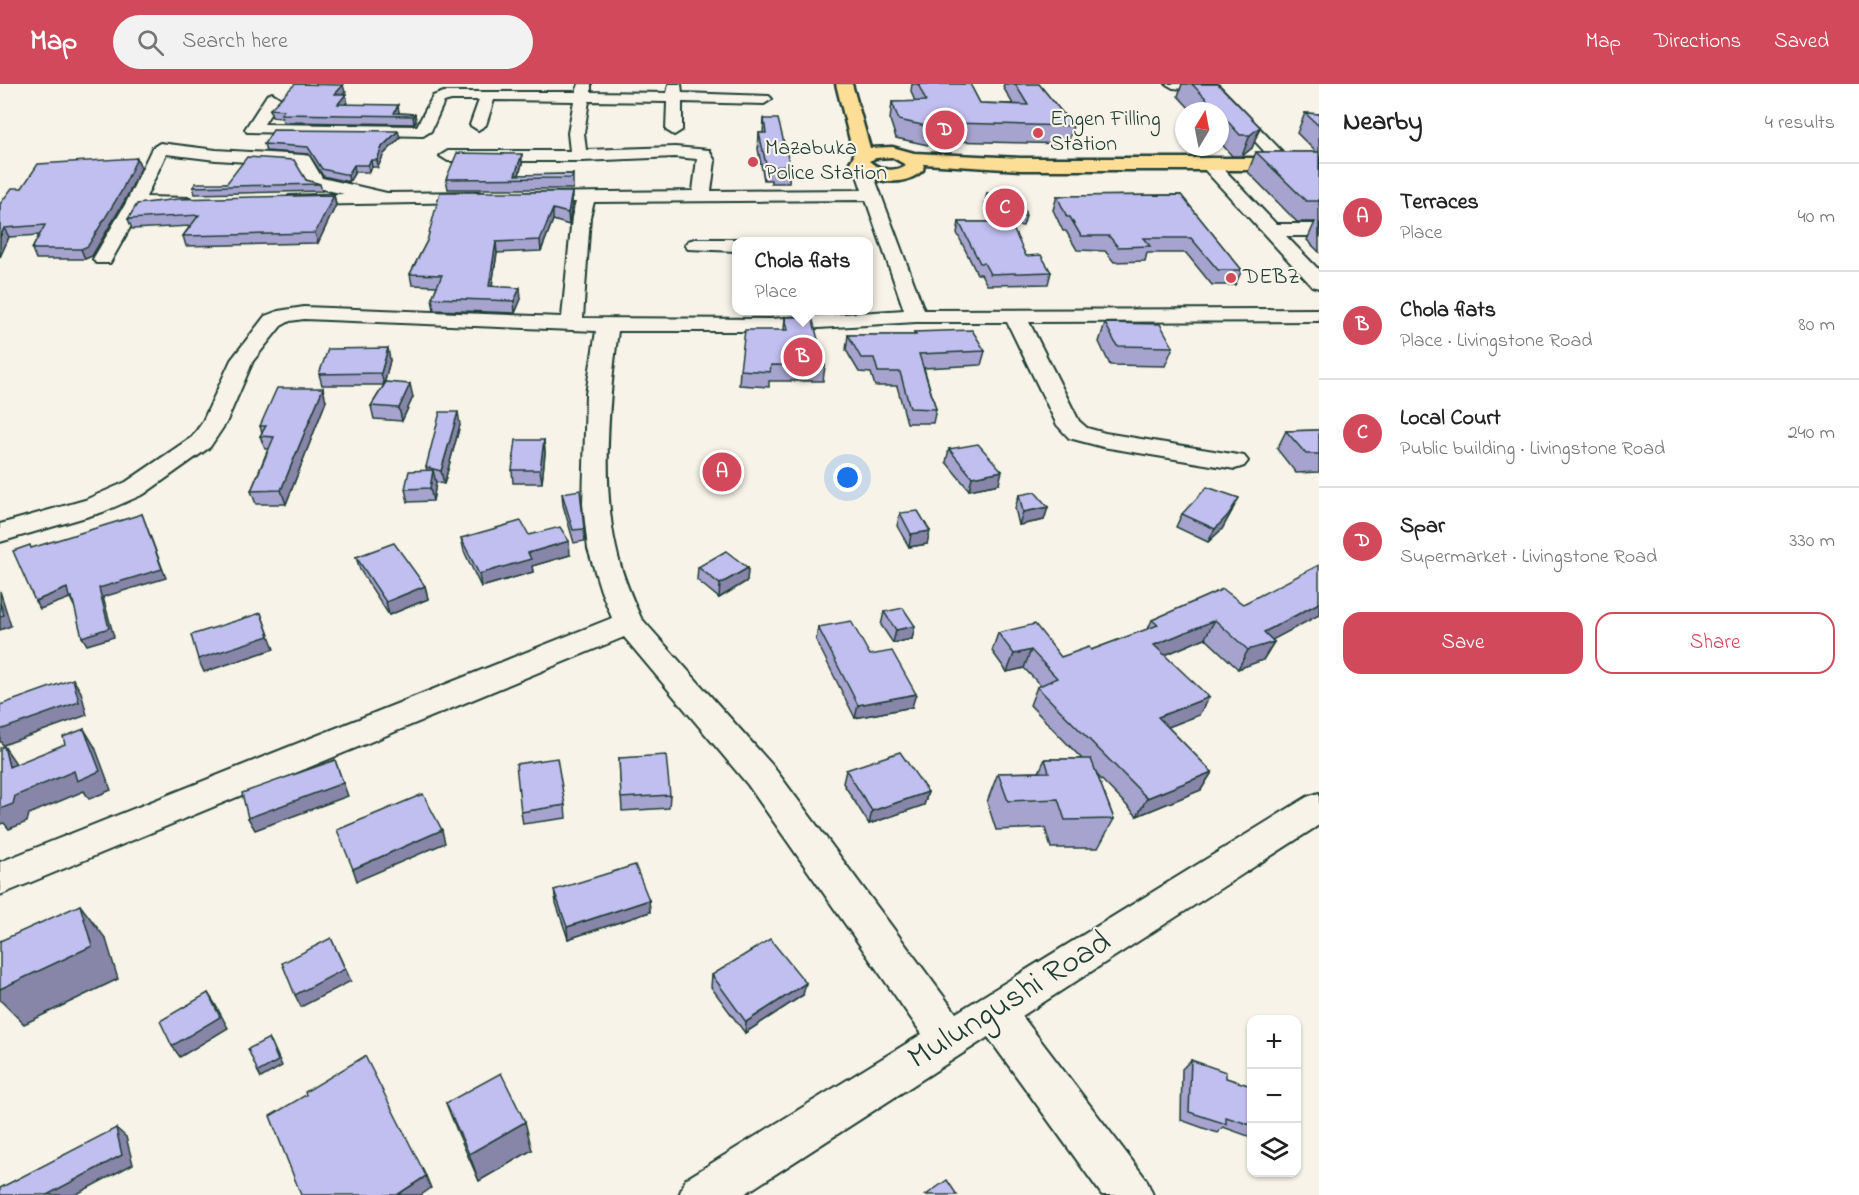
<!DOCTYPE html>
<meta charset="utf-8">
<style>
body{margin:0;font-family:"Indie Flower",sans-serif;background:#f2f2f2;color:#222}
.controls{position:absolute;right:18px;bottom:18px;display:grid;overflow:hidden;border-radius:12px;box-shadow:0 2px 4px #0004}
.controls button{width:54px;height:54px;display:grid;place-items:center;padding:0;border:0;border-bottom:2px solid #e0e0e0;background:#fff;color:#222;font:30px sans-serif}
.compass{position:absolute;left:1175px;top:18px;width:54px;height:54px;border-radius:50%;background:#fff;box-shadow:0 2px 4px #0004;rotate:10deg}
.you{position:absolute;left:848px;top:394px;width:21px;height:21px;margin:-15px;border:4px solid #fff;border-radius:50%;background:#1a73e8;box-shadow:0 0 0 9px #1a73e833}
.badge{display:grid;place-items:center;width:39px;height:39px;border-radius:50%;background:#d1495b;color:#fff;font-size:20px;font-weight:700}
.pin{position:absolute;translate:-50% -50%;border:3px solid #fff;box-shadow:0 2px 6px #0006}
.popup{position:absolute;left:732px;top:153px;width:141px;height:78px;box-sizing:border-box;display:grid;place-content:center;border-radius:12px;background:#fff;filter:drop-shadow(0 2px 4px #0005);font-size:20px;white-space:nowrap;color:#767676}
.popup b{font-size:22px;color:#222}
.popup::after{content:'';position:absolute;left:50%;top:100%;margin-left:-12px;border:12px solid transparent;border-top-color:#fff}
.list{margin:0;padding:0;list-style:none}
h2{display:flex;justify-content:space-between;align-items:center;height:78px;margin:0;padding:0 24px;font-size:26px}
h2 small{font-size:20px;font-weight:400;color:#767676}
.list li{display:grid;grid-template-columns:39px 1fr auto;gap:18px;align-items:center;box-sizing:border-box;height:108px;padding:0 24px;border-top:2px solid #e0e0e0}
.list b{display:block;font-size:22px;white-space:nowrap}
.list p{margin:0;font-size:20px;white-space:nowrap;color:#767676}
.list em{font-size:20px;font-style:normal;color:#767676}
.actions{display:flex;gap:12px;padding:18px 24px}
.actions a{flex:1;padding:14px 0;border:2px solid #d1495b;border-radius:18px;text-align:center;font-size:21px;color:#d1495b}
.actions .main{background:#d1495b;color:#fff}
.icon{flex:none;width:33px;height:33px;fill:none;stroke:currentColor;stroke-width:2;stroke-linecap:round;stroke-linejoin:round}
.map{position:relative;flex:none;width:1319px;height:1111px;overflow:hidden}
header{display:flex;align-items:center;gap:36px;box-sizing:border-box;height:84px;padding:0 30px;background:#d1495b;color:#fff}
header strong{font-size:28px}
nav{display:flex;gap:33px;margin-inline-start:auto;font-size:21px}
.search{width:420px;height:54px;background:#f2f2f2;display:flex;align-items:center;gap:15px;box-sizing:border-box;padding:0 21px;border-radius:33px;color:#767676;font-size:22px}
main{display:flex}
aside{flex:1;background:#fff}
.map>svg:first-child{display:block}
</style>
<header>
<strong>Map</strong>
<div class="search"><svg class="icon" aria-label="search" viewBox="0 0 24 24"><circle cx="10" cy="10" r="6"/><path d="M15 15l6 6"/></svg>Search here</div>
<nav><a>Map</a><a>Directions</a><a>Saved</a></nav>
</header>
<main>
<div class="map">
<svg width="1319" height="1111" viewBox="0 0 1319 1111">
<rect width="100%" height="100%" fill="#f7f3e8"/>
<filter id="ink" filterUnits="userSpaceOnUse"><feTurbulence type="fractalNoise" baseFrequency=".0167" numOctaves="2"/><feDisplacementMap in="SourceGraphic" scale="12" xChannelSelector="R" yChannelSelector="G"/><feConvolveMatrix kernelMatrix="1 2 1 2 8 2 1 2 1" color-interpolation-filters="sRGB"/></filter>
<g filter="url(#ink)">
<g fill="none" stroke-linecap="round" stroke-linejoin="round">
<g stroke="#1f3d34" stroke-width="4">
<g id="minor">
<path d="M579 0H591V8L667 9 669 0H681L682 9 769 12 772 15 764 20 682 18V46L674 51 666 46 667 18 589 17 584 49 586 66 675 63 709 66 715 77 711 107 862 106 857 91 860 87H872L924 226 1319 225V237L1029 238 1079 337 1087 344 1105 349 1244 372 1248 377 1244 382 1235 385 1103 363 1069 354 1057 341 1007 238H916L770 247H618C609 313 601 399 616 464 621 488 631 512 641 534L772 681 956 929 1307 713 1319 709V741L1022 932 1146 1095 1153 1111H1102L988 953 743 1111H679L686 1095 922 950 748 701 624 553 0 811V778L612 534 601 507 588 465 583 420 586 310 596 247 304 235 290 237 281 242 253 277 226 339 210 363 144 410 103 428 0 458V440L85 416 126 398 192 353 202 339 231 276 265 232 278 227 304 223 562 233 572 133 576 118H532L526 117 523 113 526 109 693 107 697 75 675 73 582 77H448L440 72 448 67H570L568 49 574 17 494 16 486 41 478 46 470 41 479 16H451L444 18 431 47 423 52 247 48 245 45 267 11 272 9 280 14 264 40 417 42 433 12 444 8H576ZM866 116 904 226 770 235 583 234 590 133 594 118Z"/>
<path d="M1166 0H1217L1294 80 1292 84H1280L1208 7 1173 4Z"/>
<path d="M160 59 216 66 303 71 309 72 322 94 387 109 478 108 484 109 487 113 484 117 478 118 295 121 289 120 286 116 289 112 344 110 310 102 297 81 216 76 166 70 146 113 190 114 193 118 190 122 184 123 141 124 110 179H96L93 175 126 119 152 64Z"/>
<path d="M1209 75 1215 76 1276 140H1319V152H1286L1319 186V204L1312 202 1203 84 1201 80 1203 76Z"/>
<path d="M695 155H737L744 158H737V167L688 165 685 161 688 157Z"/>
</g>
</g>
<g stroke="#1f3d34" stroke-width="5">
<path id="highway" d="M836 0H852L870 64 892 63 914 69 1021 74H1319V86H1021L924 80 923 86C904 105 865 99 850 78L854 72ZM892 73 906 81C894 89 880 86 869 77L876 74Z"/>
</g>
<use href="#minor" fill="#f7f3e8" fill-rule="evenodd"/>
<use href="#highway" fill="#fdde96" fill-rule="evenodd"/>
</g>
<g fill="#a6a3ce" stroke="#1f3d34" stroke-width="1.5">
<path d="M912 0H970L980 19 1013 20 1003 3 1004 0H1039L1073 42 1068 60 946 57 937 63 896 54 890 36 892 18H915L911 7Z"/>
<path d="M1182 0H1218L1260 43 1252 64 1242 72H1232L1220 58V27H1192L1178 12Z"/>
<path d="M345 8 343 10 347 18 345 20 399 28V29L415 30 416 37 414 40 283 38 282 34 272 33 270 25Z"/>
<path d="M1305 29 1319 30V168L1307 156 1315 138H1297L1248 88 1256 68H1316L1297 49Z"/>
<path d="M764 35 790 82 789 99H771V96H764L758 65 759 49H763Z"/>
<path d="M400 54 384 70 378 83H372L369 88H355L349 98 323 92 309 70 266 67 264 60Z"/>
<path d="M137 74 141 84 124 118 92 172 85 175H36L32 165 39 151 9 153 0 173V120L22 104Z"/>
<path d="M522 80 519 91 573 90V105H448L446 95Z"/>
<path d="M306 96 320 100 322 107 195 110 193 103 227 99Z"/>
<path d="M987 109 1026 132 1023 142 1011 141 1026 172 1051 188 1048 200 987 201 981 190H977L957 149 959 138H990L985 119Z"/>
<path d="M334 111 336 121 318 159 186 162 183 152 190 142 132 145 128 135Z"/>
<path d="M1181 111 1242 186 1235 201H1212L1186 169H1147L1145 177 1114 178 1105 167 1077 166 1066 147H1063L1053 126 1057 112Z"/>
<path d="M572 119 569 141 553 136 541 167 497 169 492 202 521 215 515 229 434 226 432 214 437 202 412 201 410 190 427 157Z"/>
<path d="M785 233 825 282 823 297H769V303L739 301 740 286 784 246Z"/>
<path d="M1105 239 1173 263 1165 282 1110 281 1099 258Z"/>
<path d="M914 248 985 267 981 281 924 284 936 325 933 339H907L897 302H875L871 289 859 288 846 266 848 251H914Z"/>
<path d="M390 276 384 301 413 313 402 337 374 335 371 322 384 301H322L319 290Z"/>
<path d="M326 317 286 420H256L251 407 268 365H265L260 352 262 349 260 342Z"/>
<path d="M460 341 444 400 436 398 433 417 408 418 405 405 427 386 426 383Z"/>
<path d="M1319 346V388L1296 389 1277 365 1286 347Z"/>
<path d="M544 356 545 369 542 399H513L512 386Z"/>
<path d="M949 365 999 400 969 406 946 378Z"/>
<path d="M562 409 584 445 585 457 574 459 563 421Z"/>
<path d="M1019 411 1048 423 1044 436 1019 441 1015 424Z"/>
<path d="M1232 427 1222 445 1208 458 1176 443 1182 430Z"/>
<path d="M900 429 927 460 909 463 897 442Z"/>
<path d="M529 451 570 471 532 482 533 488 481 503 464 467 461 454Z"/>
<path d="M356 473 425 502 428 515 389 531 360 486Z"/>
<path d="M698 483 748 484 747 497 719 514 697 496Z"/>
<path d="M1223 505 1274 558 1263 576 1238 585 1205 554 1165 571 1199 631 1168 643 1212 688 1201 706 1137 732 1097 691 1114 735 1098 764H1051L1045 744 996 746 987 718 998 689 1039 688 1045 675H1082L1030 621 1037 603 1040 601 1024 584 1007 588 992 567 998 549 1061 573 1091 566 1148 545 1152 536Z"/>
<path d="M884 528 915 542 912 555 893 559 881 541Z"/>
<path d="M818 543 870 571 912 623 855 634 816 556Z"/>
<path d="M619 674 670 711 669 724 622 727Z"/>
<path d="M846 686 928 708 924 721 869 740 843 699Z"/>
<path d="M565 721 566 734 523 740 521 728Z"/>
<path d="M554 806 649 816 650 828 568 855 556 819Z"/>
<path d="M712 891 803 911 745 949 711 903Z"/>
<path d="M1191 976 1226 994 1251 1002V1053L1223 1043 1217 1049 1181 1036 1182 985Z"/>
<path d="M446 1019 532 1066 479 1097 457 1047Z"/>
</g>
<g fill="#8785a8" stroke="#1f3d34" stroke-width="1.5">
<path d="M343 1 345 8 337 18 335 10Z"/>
<path d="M346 10 347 18 340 28 338 20Z"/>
<path d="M398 21 399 28 397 32 394 29Z"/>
<path d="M415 30 416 37 414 40 413 32Z"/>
<path d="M949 39 946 57 937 63 940 45Z"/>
<path d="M1260 43 1252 64 1242 72 1250 51Z"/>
<path d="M398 47 400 54 384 70 378 83 377 76 382 63Z"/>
<path d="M522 70V80L518 94 515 91Z"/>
<path d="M137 74 141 84 124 118 92 172 85 175 81 165Z"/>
<path d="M371 76 372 83 369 88 368 81Z"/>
<path d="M354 81 355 88 349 98 348 91Z"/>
<path d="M572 108V119L569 141 568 129Z"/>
<path d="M334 111 336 121 318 159 315 149Z"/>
<path d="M553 125V136L541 167 540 156Z"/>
<path d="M4 144 9 153 0 173V153Z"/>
<path d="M496 158 497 169 490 214 489 202Z"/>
<path d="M520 204 521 215 515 229 514 217Z"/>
<path d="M388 264 390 276 384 301 381 289Z"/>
<path d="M410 300 413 313 402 337 399 324Z"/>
<path d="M323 304 326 317 286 420 281 406Z"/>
<path d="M458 328 460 341 444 400 441 387Z"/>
<path d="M544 356 545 369 542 399 540 386Z"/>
<path d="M433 386 436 399 433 417 430 404Z"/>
<path d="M1002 387 999 400 969 406 972 393Z"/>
<path d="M1239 414 1222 445 1208 458 1215 445Z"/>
<path d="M1048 423 1044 436 1019 441 1023 428Z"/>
<path d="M142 430 166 494 103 513 114 553 87 561 82 553 99 504Z"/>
<path d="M930 447 927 460 909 463 911 450Z"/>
<path d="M569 457 570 471 532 482 533 488 481 503 479 490 528 469Z"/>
<path d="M748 484 747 497 719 514 720 500Z"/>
<path d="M425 502 428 515 389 531 386 518Z"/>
<path d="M67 504 77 521 74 522 70 514 40 525 35 517Z"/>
<path d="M0 507 11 542 0 546Z"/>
<path d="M1319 519V531L1261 562 1274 558 1263 576 1238 585 1248 566 1264 548Z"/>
<path d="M261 529 274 565 204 588 198 575Z"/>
<path d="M1215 536 1205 554 1146 579 1154 561Z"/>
<path d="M915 542 912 555 893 559 896 546Z"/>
<path d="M1031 566 1024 584 1007 588 1014 570Z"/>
<path d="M73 595 81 608 87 631 3 661 0 657V646Z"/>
<path d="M916 610 912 623 855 634 858 621Z"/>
<path d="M1209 613 1199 631 1148 651 1158 633Z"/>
<path d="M84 645 95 663 111 706 89 715 84 707 29 730 27 738 9 745 4 739 0 740V725L15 712Z"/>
<path d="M4 662 17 681 9 683Z"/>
<path d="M335 676 348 712 255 746 248 734Z"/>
<path d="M1212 688 1201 706 1137 732 1147 714Z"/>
<path d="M928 708 924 721 869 740 872 727Z"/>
<path d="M442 746 445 759 357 797 353 785Z"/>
<path d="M649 816 650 828 568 855 567 843Z"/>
<path d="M80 821 106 855 118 895 24 940 0 916V905Z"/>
<path d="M331 854 351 897 301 923 295 911Z"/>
<path d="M806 899 803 911 745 949 746 938Z"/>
<path d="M208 909 215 920 228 944 180 973 172 962Z"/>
<path d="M269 954 272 959 282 982 261 994 258 988Z"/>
<path d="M525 1038 532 1066 479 1097 469 1070Z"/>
<path d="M116 1044 126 1053 133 1080 75 1111H47Z"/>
<path d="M426 1092 431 1104 421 1111H397Z"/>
</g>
<g fill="#c1bef0" stroke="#1f3d34" stroke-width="1.5">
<path d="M295 0 343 1 335 10H346L338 20 398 21 394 29 415 30 413 32 281 30 284 26 270 25Z"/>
<path d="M918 0H970L980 19 1028 21 1015 0H1039L1073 42 949 39 940 45 899 36 892 18 926 17Z"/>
<path d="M1192 0H1218L1260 43 1250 51H1240L1220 29V27H1218Z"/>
<path d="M1305 29 1319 30V42Z"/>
<path d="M764 35H778L790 82 772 83V80H766L759 49H766Z"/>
<path d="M273 46 398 47 382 63 377 76H371L368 81H354L348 91 322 85 308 63 264 60Z"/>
<path d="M1256 68H1319V117H1306Z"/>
<path d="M457 69 522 70 515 91 573 90 572 94 446 95Z"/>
<path d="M247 73 294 76 306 96 320 100 193 103 196 99H227Z"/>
<path d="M137 74 121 108 88 162 81 165H32L45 141 4 144 0 153V120L12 104H22L38 80Z"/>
<path d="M440 108H572L568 129 553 125 540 156 496 158 489 202 520 204 514 217 432 214 442 191 410 190 427 157Z"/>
<path d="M987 109 1021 111 1026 132 993 130Z"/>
<path d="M334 111 315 149 183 152 199 131 128 135 137 120 178 115Z"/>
<path d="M1181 111 1242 186H1218L1191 154H1143L1150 162 1118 163 1109 152H1081L1070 133H1067L1057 112Z"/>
<path d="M959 138H1010L1026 172 1041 171 1051 188 990 190 984 179H980Z"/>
<path d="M785 233H812L825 282 771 281 770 288 740 286 745 246H788Z"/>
<path d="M1105 239 1160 240 1173 263 1117 262Z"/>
<path d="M972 246 985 267 919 270 936 325 910 324 900 288H878L874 274H861L848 251H916L914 248Z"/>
<path d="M388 264 381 289 319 290 328 265Z"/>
<path d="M386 298 410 300 399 324 371 322Z"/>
<path d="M277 304H323L281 406 251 407 274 353 260 352 266 342H260Z"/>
<path d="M440 328H458L441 387 426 383Z"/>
<path d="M1317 346H1319V370H1306L1286 347Z"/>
<path d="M516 356H544L540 386H512Z"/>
<path d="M978 360 1002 387 972 393 949 365Z"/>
<path d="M433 386 430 404 405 405 409 387Z"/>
<path d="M1207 403 1239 414 1228 431 1215 445 1182 430Z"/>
<path d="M580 406 584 445 573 446 562 409Z"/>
<path d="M1035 408 1048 423 1023 428 1019 411Z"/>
<path d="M918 427 930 447 911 450 900 429Z"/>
<path d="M142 430 162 485 99 504 109 544 82 553 72 513H69L67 504 35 517 13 467 30 461 31 464Z"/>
<path d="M521 437 529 451 560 443 569 457 528 469 531 475 479 490 461 454Z"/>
<path d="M394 459 425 502 386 518 356 473Z"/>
<path d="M726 467 748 484 720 500 698 483Z"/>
<path d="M1319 481V519L1264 548 1274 558 1248 566 1215 536 1154 561 1209 613 1158 633 1212 688 1147 714 1037 603 1057 594 1031 566 1014 570 998 549 1035 540 1061 573 1089 563 1091 566 1158 541 1152 536 1223 505 1243 520Z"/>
<path d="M0 519 4 531 0 532Z"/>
<path d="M903 524 915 542 896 546 884 528Z"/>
<path d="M261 529 269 552 198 575 191 551Z"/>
<path d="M851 537 870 571 892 567 916 610 858 621 818 543Z"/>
<path d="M73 595 79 618 0 646V621Z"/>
<path d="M84 645 100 687 77 697 74 687 15 712 13 720 0 725V664L4 662 9 683 65 660 63 653Z"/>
<path d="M900 668 928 708 872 727 846 686Z"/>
<path d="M666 671 670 711 621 714 619 674Z"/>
<path d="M557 674 565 721 521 728 516 680Z"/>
<path d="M1045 675H1091L1114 735 1065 736 1058 715 1008 717 998 689 1049 688Z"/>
<path d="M335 676 343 699 248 734 242 709Z"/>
<path d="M423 710 442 746 353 785 337 746Z"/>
<path d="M635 781 649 816 567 843 554 806Z"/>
<path d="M80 821 92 862 0 905V857Z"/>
<path d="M331 854 345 885 295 911 282 879Z"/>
<path d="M770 855 806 899 746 938 712 891Z"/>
<path d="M208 909 220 933 172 962 160 937Z"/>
<path d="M269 954 278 977 258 988 248 965Z"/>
<path d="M365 972 426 1092 397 1111H301L270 1032 306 1011 305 1008Z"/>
<path d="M1191 976 1226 988V994L1251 1002V1041L1226 1033V1040L1189 1028Z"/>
<path d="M501 989 525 1038 469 1070 446 1019Z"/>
<path d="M116 1044 122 1071 47 1111H0V1104Z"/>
<path d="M947 1096 957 1111H926Z"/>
</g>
</g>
<g fill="#d1495b" stroke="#f7f3e8" stroke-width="2">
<circle cx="1038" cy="49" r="6"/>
<circle cx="753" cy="78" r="6"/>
<circle cx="1231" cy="194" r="6"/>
</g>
<g text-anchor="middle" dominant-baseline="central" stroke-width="4.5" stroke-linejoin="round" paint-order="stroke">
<g font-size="22" fill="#1f3d34" stroke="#f7f3e8" text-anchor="start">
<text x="1050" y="36">Engen Filling<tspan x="1050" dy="25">Station</tspan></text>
<text x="765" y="65">Mazabuka<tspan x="765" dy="25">Police Station</tspan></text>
<text x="1243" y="194">DEBZ</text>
</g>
<g font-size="33" fill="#1f3d34" stroke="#f7f3e8">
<text transform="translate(1010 917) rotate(-32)">Mulungushi Road</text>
</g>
</g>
</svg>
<div class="controls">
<button>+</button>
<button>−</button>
<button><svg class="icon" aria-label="layers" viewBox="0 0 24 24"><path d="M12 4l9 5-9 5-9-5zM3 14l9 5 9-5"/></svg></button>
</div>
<svg class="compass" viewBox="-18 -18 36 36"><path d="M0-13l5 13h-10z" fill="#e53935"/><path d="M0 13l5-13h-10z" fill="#767676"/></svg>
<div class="you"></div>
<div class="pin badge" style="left:722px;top:388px">A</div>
<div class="pin badge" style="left:803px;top:273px">B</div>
<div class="popup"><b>Chola flats</b>Place</div>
<div class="pin badge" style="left:1005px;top:124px">C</div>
<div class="pin badge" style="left:945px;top:46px">D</div>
</div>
<aside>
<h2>Nearby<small>4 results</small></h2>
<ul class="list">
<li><span class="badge">A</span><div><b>Terraces</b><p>Place</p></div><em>40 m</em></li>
<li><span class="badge">B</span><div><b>Chola flats</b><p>Place · Livingstone Road</p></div><em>80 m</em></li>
<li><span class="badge">C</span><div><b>Local Court</b><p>Public building · Livingstone Road</p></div><em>240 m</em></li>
<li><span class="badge">D</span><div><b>Spar</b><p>Supermarket · Livingstone Road</p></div><em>330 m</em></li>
</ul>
<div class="actions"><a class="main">Save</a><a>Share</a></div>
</aside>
</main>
